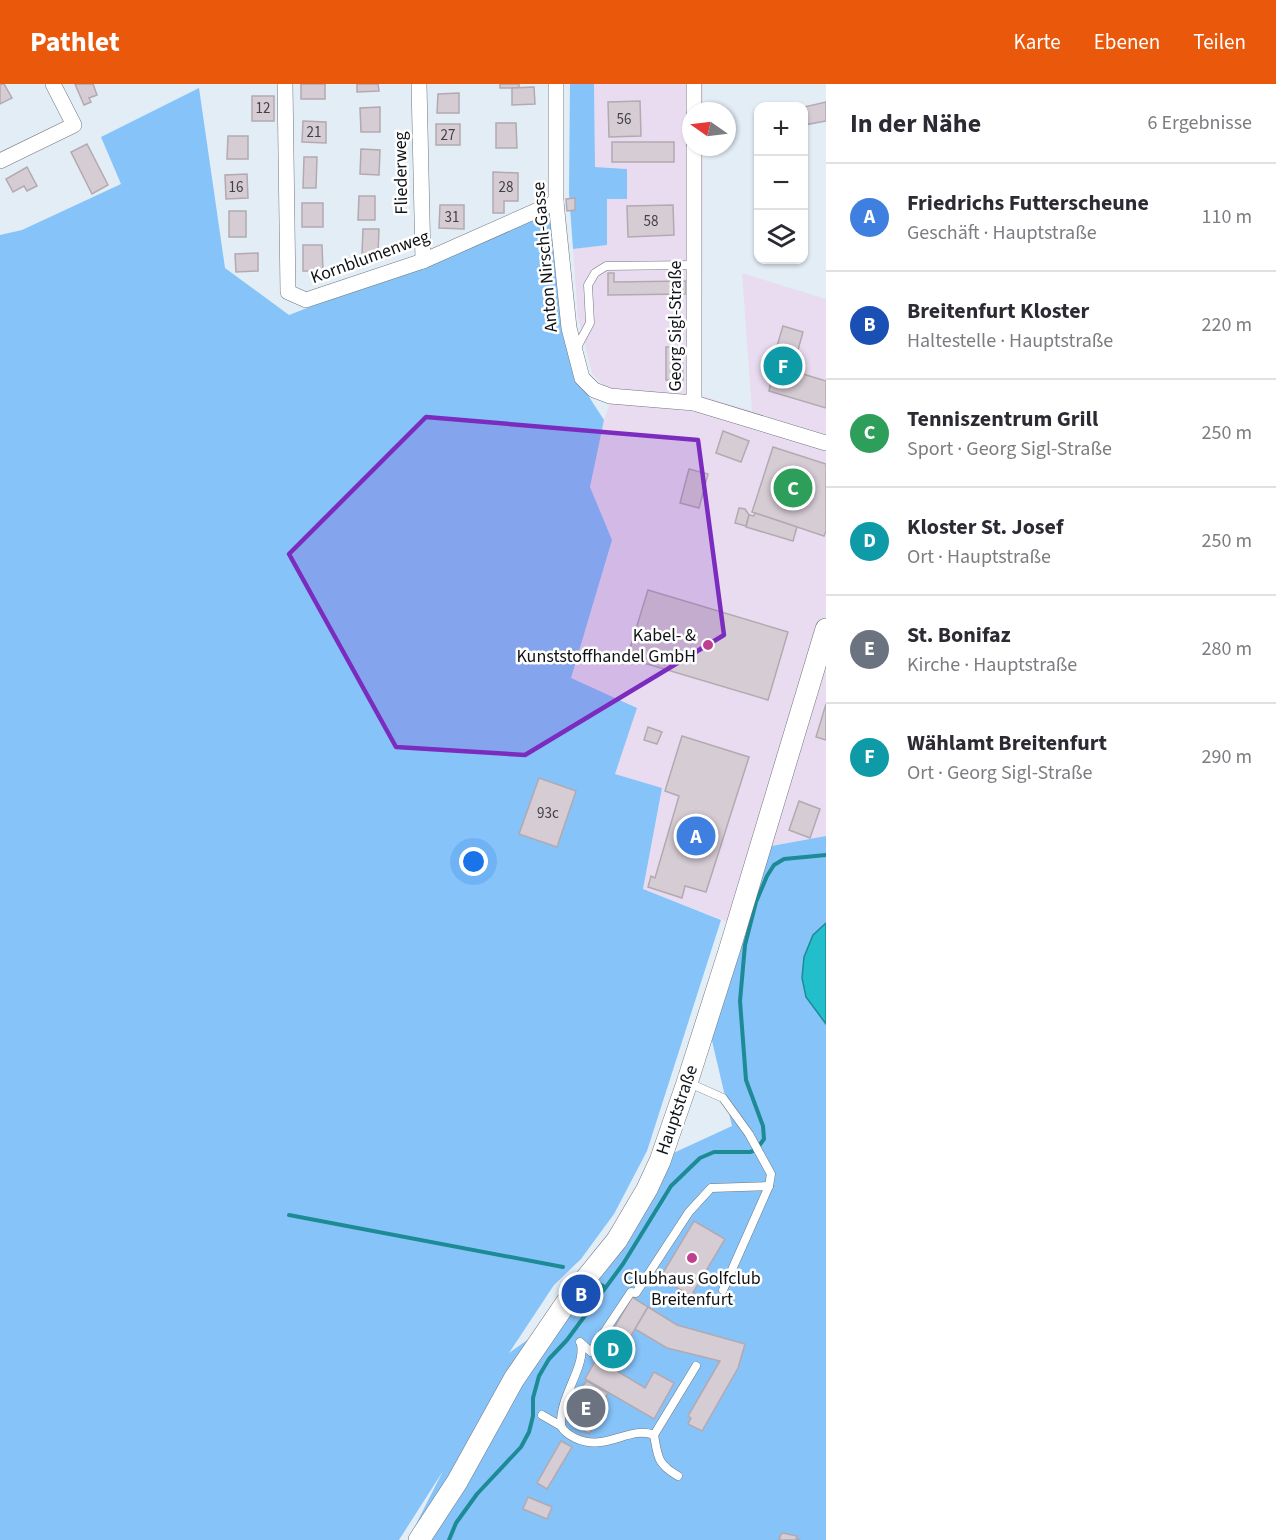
<!DOCTYPE html>
<html lang="de">
<meta charset="utf-8">
<style>
body{margin:0;font-family:"Source Sans 3",sans-serif;background:#f2f2f3;color:#2b2b33}
.controls{position:absolute;right:18px;top:18px;display:grid;overflow:hidden;border-radius:12px;box-shadow:0 2px 4px #0004}
.controls button{width:54px;height:54px;display:grid;place-items:center;padding:0;border:0;border-bottom:2px solid #e1e1e2;background:#fff;color:#2b2b33;font:30px sans-serif}
.compass{position:absolute;left:682px;top:18px;width:54px;height:54px;border-radius:50%;background:#fff;box-shadow:0 2px 4px #0004;rotate:284deg}
.you{position:absolute;left:474px;top:778px;width:21px;height:21px;margin:-15px;border:4px solid #fff;border-radius:50%;background:#1a73e8;box-shadow:0 0 0 9px #1a73e833}
.badge{display:grid;place-items:center;width:39px;height:39px;border-radius:50%;background:#ea580c;color:#fff;font-size:20px;font-weight:700}
.pin{position:absolute;translate:-50% -50%;border:3px solid #fff;box-shadow:0 2px 6px #0006}
.list{margin:0;padding:0;list-style:none}
h2{display:flex;justify-content:space-between;align-items:center;height:78px;margin:0;padding:0 24px;font-size:26px}
h2 small{font-size:20px;font-weight:400;color:#7c7c81}
.list li{display:grid;grid-template-columns:39px 1fr auto;gap:18px;align-items:center;box-sizing:border-box;height:108px;padding:0 24px;border-top:2px solid #e1e1e2}
.list b{display:block;font-size:22px;white-space:nowrap}
.list p{margin:0;font-size:20px;white-space:nowrap;color:#7c7c81}
.list em{font-size:20px;font-style:normal;color:#7c7c81}
.icon{flex:none;width:33px;height:33px;fill:none;stroke:currentColor;stroke-width:2;stroke-linecap:round;stroke-linejoin:round}
.map{position:relative;flex:none;width:826px;height:1456px;overflow:hidden}
header{display:flex;align-items:center;gap:36px;box-sizing:border-box;height:84px;padding:0 30px;background:#ea580c;color:#fff}
header strong{font-size:28px}
nav{display:flex;gap:33px;margin-inline-start:auto;font-size:21px}
main{display:flex}
aside{flex:1;background:#fff}
.map>svg:first-child{display:block}
</style>
<header>
<strong>Pathlet</strong>
<nav><a>Karte</a><a>Ebenen</a><a>Teilen</a></nav>
</header>
<main>
<div class="map">
<svg width="826" height="1456" viewBox="0 0 826 1456">
<rect width="100%" height="100%" fill="#e3edf6"/>
<path fill="#e9dcf0" d="M594 0H703V27H691V63H703L702 312 752 327 742 189 826 215V752L749 766 728 838 643 805 662 704 615 690 571 594 612 456 590 403 604 336 610 319 699 328 702 312 607 306 592 289 578 233 573 165 607 161V115H627V85L595 83Z"/>
<g fill="#86c3f9">
<path d="M570 0H594L595 83 627 85V115H607V161L573 165 569 109Z"/>
<path d="M199 4 225 184 289 231 551 129 573 288 604 336 590 403 612 456 571 594 637 624 615 690 662 704 643 805 721 836 647 1067 614 1130 581 1175 554 1201 509 1269 564 1230 667 1072 732 1042 709 944 749 766 826 752V1456H408L443 1387 399 1456H0V151L22 146 121 100 101 53Z"/>
</g>
<path fill="#23becb" stroke="#1d8b95" stroke-width="1.5" d="M826 839V940L806 913 802 894 804 873 813 851Z"/>
<g fill="none" stroke-linecap="round" stroke-linejoin="round">
<g stroke="#1d8b95" stroke-width="4">
<path d="M289 1131 563 1183"/>
<path d="M597 1199 605 1203"/>
<path d="M449 1456 456 1439 477 1410 521 1363 529 1348 533 1332V1314L539 1292 549 1275 567 1256 623 1180 671 1102 700 1074 714 1068H750L756 1066 764 1055 763 1042 746 996 740 917 745 861 756 818 767 792 774 781 784 775 826 771"/>
</g>
</g>
<g fill="#d6ccd4" stroke="#b3a9b1" stroke-width="1.5">
<path d="M0 0H4L12 14 0 20Z"/>
<path d="M75 0H93L97 11 89 14 91 18 84 21Z"/>
<rect x="301" y="0" width="24" height="15"/>
<path d="M357 0H378L379 7 357 8Z"/>
<rect x="500" y="0" width="19" height="4"/>
<path d="M534 3 535 20 512 21V4Z"/>
<path d="M459 9V29H437L438 10Z"/>
<rect x="252" y="12" width="22" height="25"/>
<path d="M640 17 641 52 609 53 608 18Z"/>
<path d="M826 18V37L804 41V23Z"/>
<path d="M380 23V48H361L360 24Z"/>
<path d="M303 37 326 38V59L302 58Z"/>
<path d="M496 39H516L517 64H496Z"/>
<rect x="436" y="40" width="24" height="21"/>
<path d="M228 52H248V75H227Z"/>
<rect x="612" y="58" width="62" height="20"/>
<path d="M87 60 108 101 92 110 71 68Z"/>
<path d="M361 65 380 66 379 91 360 90Z"/>
<path d="M304 73H317L316 104H303Z"/>
<path d="M27 83 37 102 27 107 24 102 13 108 6 95Z"/>
<path d="M493 88 518 89V117H504V129H493Z"/>
<path d="M247 90 248 114 226 115 225 91Z"/>
<path d="M359 112H375V136H358Z"/>
<path d="M575 114V126L567 127 566 115Z"/>
<rect x="302" y="119" width="21" height="24"/>
<path d="M440 121H464V145L439 144Z"/>
<path d="M673 121 674 151 628 153 627 122Z"/>
<rect x="229" y="127" width="17" height="26"/>
<path d="M363 145H379L378 170 362 169Z"/>
<path d="M303 161H322L323 187H303Z"/>
<path d="M258 169V187L236 188 235 170Z"/>
<path d="M608 189H614V198L686 197V210L608 211Z"/>
<path d="M783 242 803 248 795 277H793L790 286 826 297V324L769 307 776 272H774Z"/>
<path d="M666 263H682L683 296H666Z"/>
<path d="M723 347 749 357 741 378 716 369Z"/>
<path d="M773 363 826 380V447L824 452 752 428Z"/>
<path d="M689 385 708 390 699 424 680 419Z"/>
<path d="M739 424 745 425 749 431 746 442 735 439Z"/>
<path d="M755 429 797 443 793 457 746 443 749 431 754 432Z"/>
<path d="M648 506 788 548 768 616 627 574Z"/>
<path d="M826 620V656L816 653Z"/>
<path d="M648 643 662 648 657 660 644 656Z"/>
<path d="M682 652 749 673 706 808 685 802 682 814 648 803 651 792 655 794 679 712 665 707Z"/>
<path d="M539 694 576 707 557 763 519 750Z"/>
<path d="M799 717 820 725 810 754 789 746Z"/>
<path d="M694 1137 725 1155 691 1212 660 1194Z"/>
<path d="M632 1213 648 1223 612 1284 645 1304 654 1288 674 1299 654 1335 585 1295Z"/>
<path d="M648 1223 677 1241 745 1260 738 1284 702 1347 688 1340 691 1334 688 1332 720 1277 667 1264 635 1245Z"/>
<path d="M587 1297 608 1309 605 1314 608 1316 589 1350 565 1335 578 1307Z"/>
<path d="M561 1357 572 1363 547 1405 537 1399Z"/>
<path d="M528 1413 552 1423 547 1435 523 1425Z"/>
<path d="M783 1449 797 1452 796 1454 800 1456H779L781 1450Z"/>
</g>
<g fill="none" stroke-linecap="round" stroke-linejoin="round">
<g stroke="#6f777f" stroke-width="9">
<g id="service">
<path d="M576 265 590 239 588 201 595 189 606 182 694 181"/>
<path d="M689 999 723 1014 749 1050 771 1090 769 1102 723 1206"/>
<path d="M580 1258 591 1268 631 1208 636 1209 689 1128 711 1104 769 1102"/>
<path d="M581 1260C586 1283 559 1313 561 1342 564 1348 569 1351 575 1354 606 1369 629 1341 654 1351L696 1282"/>
<path d="M542 1331 561 1342"/>
<path d="M654 1351C658 1373 657 1380 678 1392"/>
</g>
</g>
<g stroke="#6f777f" stroke-width="16">
<g id="minor">
<path d="M285 0 288 208 306 216 423 177 556 118"/>
<path d="M419 0 423 177"/>
<path d="M556 0V118L569 244 582 294 594 306 610 312 694 319 826 359"/>
<path d="M694 0V27"/>
<path d="M694 63V319"/>
<path d="M0 77 74 41 53 0"/>
</g>
</g>
<g stroke="#6f777f" stroke-width="22">
<path id="secondary" d="M419 1456 457 1398 514 1295 566 1219 617 1156 647 1105 660 1077 687 999 730 864 826 545"/>
</g>
<use href="#service" stroke="#fff" stroke-width="8"/>
<use href="#minor" stroke="#fff" stroke-width="15"/>
<use href="#secondary" stroke="#fff" stroke-width="21"/>
</g>
<path fill="#7b2cbf" fill-opacity="0.2" stroke="#7b2cbf" stroke-width="4.5" stroke-linejoin="round" d="M426 333 698 356 724 551 525 671 396 663 289 470Z"/>
<g fill="#be4190" stroke="#fff" stroke-width="2">
<circle cx="708" cy="561" r="6"/>
<circle cx="692" cy="1174" r="6"/>
</g>
<g text-anchor="middle" dominant-baseline="central" stroke-width="5" stroke-linejoin="round" paint-order="stroke">
<g font-size="15" fill="#414146">
<text x="263" y="24">12</text>
<text x="624" y="35">56</text>
<text x="314" y="48">21</text>
<text x="448" y="51">27</text>
<text x="236" y="103">16</text>
<text x="506" y="103">28</text>
<text x="452" y="133">31</text>
<text x="651" y="137">58</text>
<text x="548" y="729">93c</text>
</g>
<g font-size="18" fill="#0f1316" stroke="#fff">
<text transform="translate(401 89) rotate(-91)">Fliederweg</text>
<text transform="translate(370 173) rotate(-20)">Kornblumenweg</text>
<text transform="translate(545 173) rotate(-95)">Anton Nirschl-Gasse</text>
<text transform="translate(675 242) rotate(-90)">Georg Sigl-Straße</text>
<text transform="translate(677 1026) rotate(-71)">Hauptstraße</text>
</g>
<g font-size="18" fill="#0f1316" stroke="#fff" text-anchor="end">
<text x="696" y="551">Kabel- &amp;<tspan x="696" dy="21">Kunststoffhandel GmbH</tspan></text>
<text x="692" y="1194" text-anchor="middle">Clubhaus Golfclub<tspan x="692" dy="21">Breitenfurt</tspan></text>
</g>
</g>
</svg>
<div class="controls">
<button>+</button>
<button>−</button>
<button><svg class="icon" aria-label="layers" viewBox="0 0 24 24"><path d="M12 4l9 5-9 5-9-5zM3 14l9 5 9-5"/></svg></button>
</div>
<svg class="compass" viewBox="-18 -18 36 36"><path d="M0-13l5 13h-10z" fill="#e53935"/><path d="M0 13l5-13h-10z" fill="#7c7c81"/></svg>
<div class="you"></div>
<div class="pin badge" style="left:696px;top:752px;background:#3f7fe0">A</div>
<div class="pin badge" style="left:581px;top:1210px;background:#1a4fb4">B</div>
<div class="pin badge" style="left:793px;top:404px;background:#2e9e5b">C</div>
<div class="pin badge" style="left:613px;top:1265px;background:#0f9aa8">D</div>
<div class="pin badge" style="left:586px;top:1324px;background:#6b7280">E</div>
<div class="pin badge" style="left:783px;top:282px;background:#0f9aa8">F</div>
</div>
<aside>
<h2>In der Nähe<small>6 Ergebnisse</small></h2>
<ul class="list">
<li><span class="badge" style="background:#3f7fe0">A</span><div><b>Friedrichs Futterscheune</b><p>Geschäft · Hauptstraße</p></div><em>110 m</em></li>
<li><span class="badge" style="background:#1a4fb4">B</span><div><b>Breitenfurt Kloster</b><p>Haltestelle · Hauptstraße</p></div><em>220 m</em></li>
<li><span class="badge" style="background:#2e9e5b">C</span><div><b>Tenniszentrum Grill</b><p>Sport · Georg Sigl-Straße</p></div><em>250 m</em></li>
<li><span class="badge" style="background:#0f9aa8">D</span><div><b>Kloster St. Josef</b><p>Ort · Hauptstraße</p></div><em>250 m</em></li>
<li><span class="badge" style="background:#6b7280">E</span><div><b>St. Bonifaz</b><p>Kirche · Hauptstraße</p></div><em>280 m</em></li>
<li><span class="badge" style="background:#0f9aa8">F</span><div><b>Wählamt Breitenfurt</b><p>Ort · Georg Sigl-Straße</p></div><em>290 m</em></li>
</ul>
</aside>
</main>
